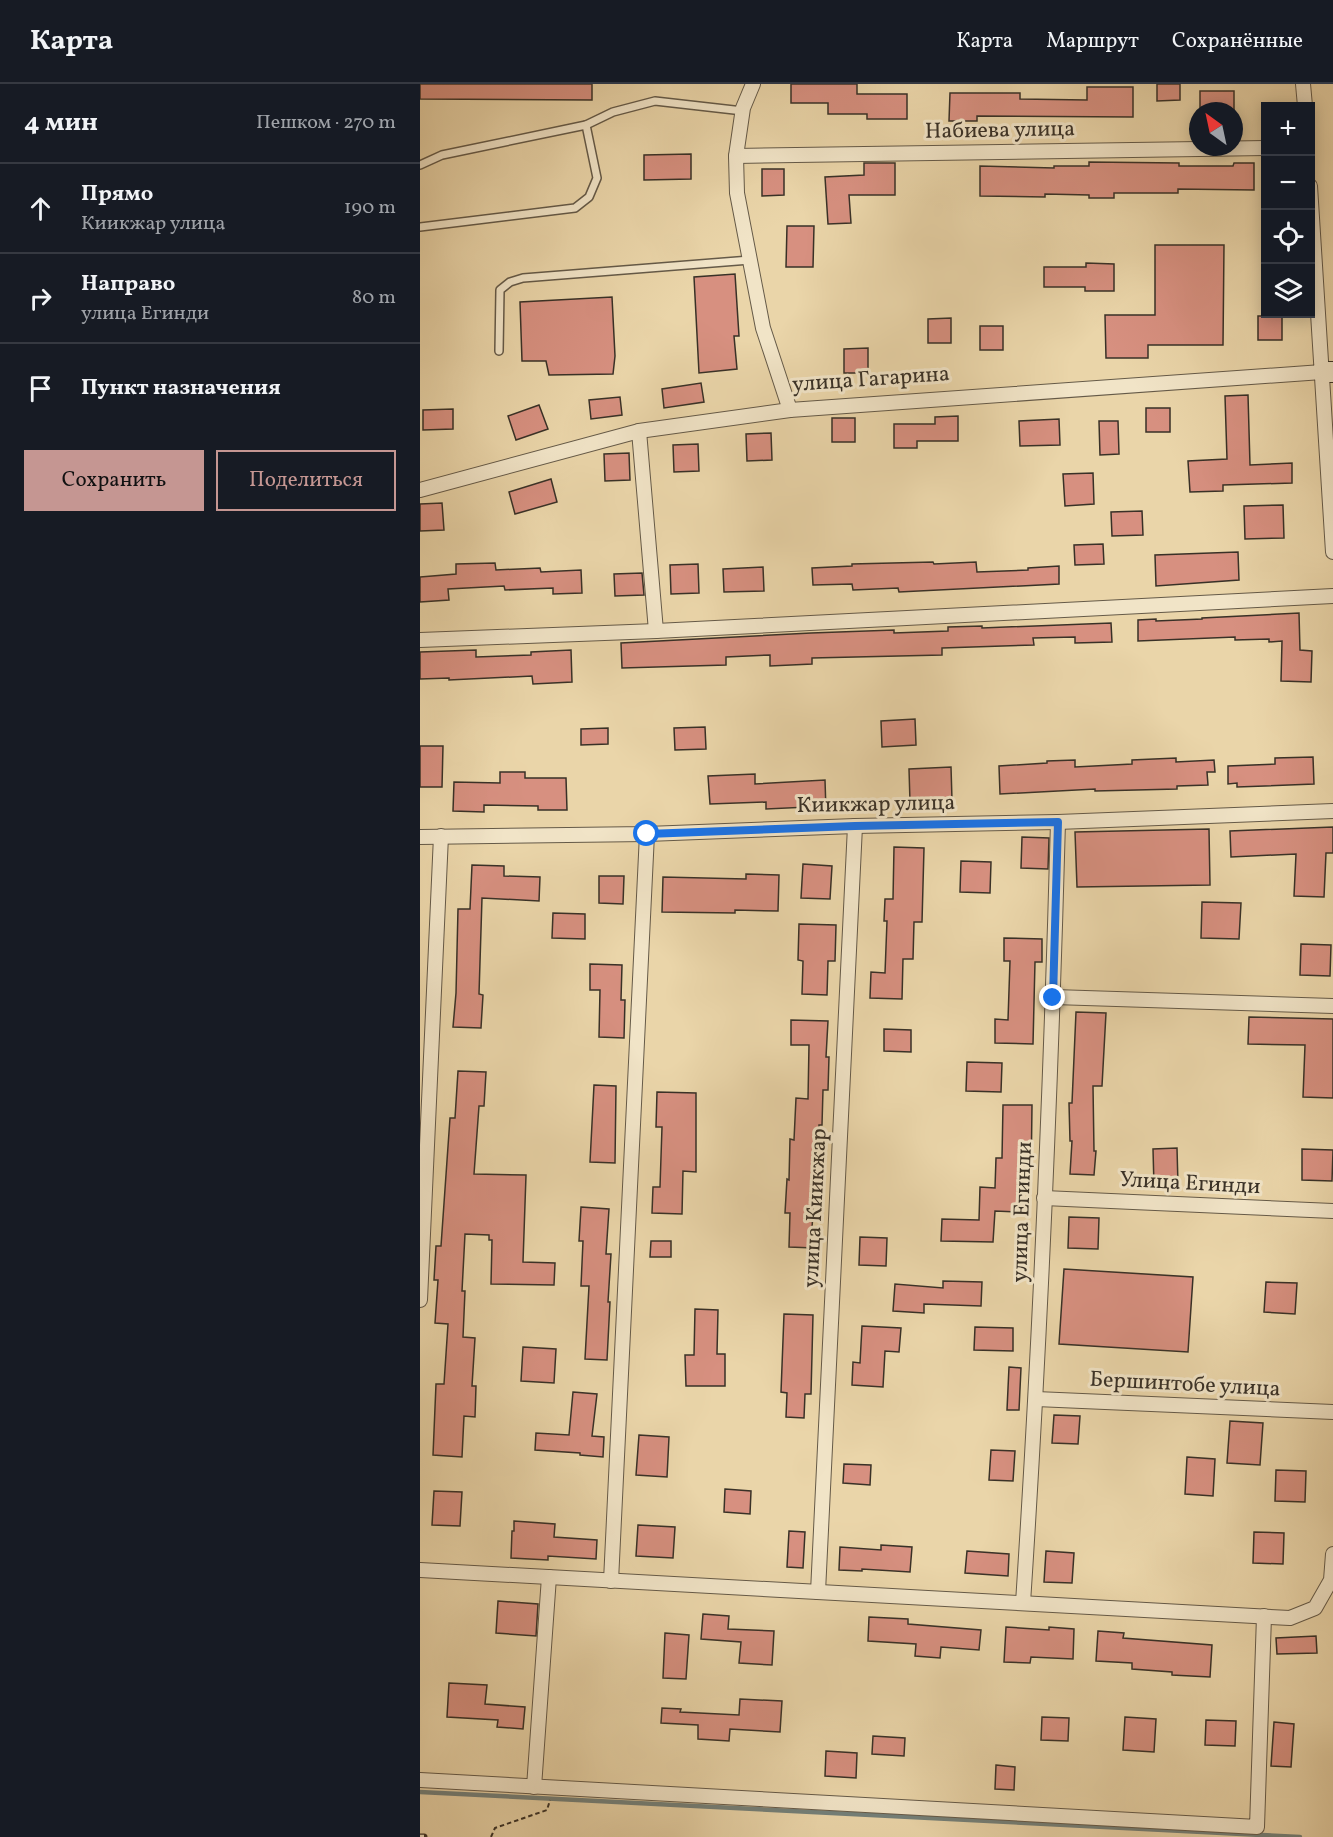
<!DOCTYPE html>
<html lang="ru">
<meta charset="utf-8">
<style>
body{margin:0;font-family:Vollkorn,serif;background:#242831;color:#f1f3f6}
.controls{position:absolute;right:18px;top:18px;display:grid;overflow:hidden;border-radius:0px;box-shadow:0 3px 15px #0003}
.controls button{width:54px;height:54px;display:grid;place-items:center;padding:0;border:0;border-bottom:2px solid #363941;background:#171b24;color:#f1f3f6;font:30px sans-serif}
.compass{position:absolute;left:769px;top:18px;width:54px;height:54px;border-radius:50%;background:#171b24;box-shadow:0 3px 15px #0003;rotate:327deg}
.stop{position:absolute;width:18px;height:18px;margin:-14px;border:4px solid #1a73e8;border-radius:50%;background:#fff}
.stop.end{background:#1a73e8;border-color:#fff;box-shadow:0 2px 6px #0008}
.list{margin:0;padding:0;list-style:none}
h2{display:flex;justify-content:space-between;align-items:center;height:78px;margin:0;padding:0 24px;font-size:26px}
h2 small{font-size:20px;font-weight:400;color:#9ea1a6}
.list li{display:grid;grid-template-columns:39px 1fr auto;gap:18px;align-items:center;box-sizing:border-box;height:90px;padding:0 24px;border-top:2px solid #363941}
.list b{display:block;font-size:22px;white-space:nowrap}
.list p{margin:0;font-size:20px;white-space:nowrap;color:#9ea1a6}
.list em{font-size:20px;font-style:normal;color:#9ea1a6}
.actions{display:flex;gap:12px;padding:18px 24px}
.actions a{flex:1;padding:14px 0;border:2px solid #c59692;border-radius:0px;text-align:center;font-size:21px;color:#c59692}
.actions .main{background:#c59692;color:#111}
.icon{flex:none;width:33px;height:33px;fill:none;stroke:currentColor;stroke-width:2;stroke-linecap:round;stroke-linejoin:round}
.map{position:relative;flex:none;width:913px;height:1753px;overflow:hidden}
header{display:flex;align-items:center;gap:36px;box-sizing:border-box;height:84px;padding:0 30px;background:#171b24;border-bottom:2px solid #363941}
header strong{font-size:28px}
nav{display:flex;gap:33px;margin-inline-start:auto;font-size:21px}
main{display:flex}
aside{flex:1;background:#171b24}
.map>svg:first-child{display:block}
</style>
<header>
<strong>Карта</strong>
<nav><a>Карта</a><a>Маршрут</a><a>Сохранённые</a></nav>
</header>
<main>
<aside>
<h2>4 мин<small>Пешком · 270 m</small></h2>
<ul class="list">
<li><svg class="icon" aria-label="ahead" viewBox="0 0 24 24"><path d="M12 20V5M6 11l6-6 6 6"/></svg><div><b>Прямо</b><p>Киикжар улица</p></div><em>190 m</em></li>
<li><svg class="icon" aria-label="right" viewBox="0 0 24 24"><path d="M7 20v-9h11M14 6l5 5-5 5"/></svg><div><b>Направо</b><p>улица Егинди</p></div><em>80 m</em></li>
<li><svg class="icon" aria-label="arrive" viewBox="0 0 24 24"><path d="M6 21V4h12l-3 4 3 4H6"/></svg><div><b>Пункт назначения</b></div></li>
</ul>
<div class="actions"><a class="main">Сохранить</a><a>Поделиться</a></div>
</aside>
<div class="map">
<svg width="913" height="1753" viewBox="0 0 913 1753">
<rect width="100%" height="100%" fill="#ead5a9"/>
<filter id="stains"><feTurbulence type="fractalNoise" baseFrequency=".00333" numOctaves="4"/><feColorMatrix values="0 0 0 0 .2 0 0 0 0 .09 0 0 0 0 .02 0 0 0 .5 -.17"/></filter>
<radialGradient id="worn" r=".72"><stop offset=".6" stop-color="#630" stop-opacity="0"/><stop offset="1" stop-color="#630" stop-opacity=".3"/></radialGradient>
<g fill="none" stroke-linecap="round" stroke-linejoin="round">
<path stroke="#74817b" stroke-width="4.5" d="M0 1708 880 1753"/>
</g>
<g fill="#d79080" stroke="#393127" stroke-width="1.5">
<path d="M0 0H172V16L0 15Z"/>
<path d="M371 0H437V10H487V35H447V30H408V19H371Z"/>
<path d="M737 0H760V16L737 17Z"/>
<path d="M667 3H713V33L557 32V37H529L530 9H600V15L667 16Z"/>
<rect x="780" y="7" width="34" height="20"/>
<path d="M271 70V95L224 96V71Z"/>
<path d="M669 78 759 79V82H813L814 79H834V106L758 105V109H694V114H669V111L625 110V113L560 112V82L634 84V82H669Z"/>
<path d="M444 79H475V111H429L431 139 408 140 405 93 444 91Z"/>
<path d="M342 85H364V111L342 112Z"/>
<path d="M367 142H394L393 183H366Z"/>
<path d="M735 161H804L803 261H728V274H686L685 231H735Z"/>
<path d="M666 179 694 180V207H665V203H624V183H666Z"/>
<path d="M315 190 319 252H314L317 285 279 289 274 193Z"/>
<path d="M192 213 195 272 193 290 129 291 126 277H102L100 218Z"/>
<rect x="838" y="232" width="24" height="24"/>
<path d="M531 234V259H508V235Z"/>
<rect x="560" y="242" width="23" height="24"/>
<path d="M448 264V289H424V265Z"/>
<path d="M281 299 284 318 244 324 242 305Z"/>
<path d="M828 311 830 381 872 379V399L803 401V407L770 408 768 377 807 375 805 312Z"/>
<path d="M200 313 202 331 171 335 169 316Z"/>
<path d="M119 321 128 345 96 356 88 332Z"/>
<rect x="726" y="324" width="24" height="24"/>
<path d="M33 325V345L3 346V326Z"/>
<path d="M538 332V357H497V364H474V340H515V333Z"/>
<rect x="412" y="334" width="23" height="24"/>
<path d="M639 335 640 361 600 362 599 337Z"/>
<path d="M679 337H698L699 370 680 371Z"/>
<path d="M351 349 352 376 327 377 326 350Z"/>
<path d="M278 360 279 387 254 388 253 361Z"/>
<path d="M209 369 210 396 185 397 184 370Z"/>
<path d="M673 389 674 420 645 422 643 390Z"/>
<path d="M131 395 137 418 95 430 89 408Z"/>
<path d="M22 419 24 446 0 447V420Z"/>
<path d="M863 421 864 454 825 455 824 422Z"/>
<path d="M722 427 723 451 692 452 691 428Z"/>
<path d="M683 460 684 480 655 481 654 461Z"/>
<path d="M818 468 819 496 736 502 735 471Z"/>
<path d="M513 478 514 480 556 478 557 488 608 486V484L639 482V500L479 508 478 504 433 506 432 500 393 501 392 484 432 482V480Z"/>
<path d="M75 479 76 486 120 484 121 488 161 486 162 509 133 510V504L85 506 84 502 28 505 29 516 0 518V493L36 490V480Z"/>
<path d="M278 480 279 509 251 510 250 481Z"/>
<path d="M343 483 344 507 304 508 303 485Z"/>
<path d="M222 489 224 511 195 512 194 490Z"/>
<path d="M879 529 880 566 892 567 891 598 861 597 862 557 849 558V555L815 556V553L718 557V536L736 535V537L782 535V534Z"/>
<path d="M691 539 692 558 655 559V553L613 554 614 561 522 564V571L392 574V580L350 582V571L306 573V581L202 584 201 559 391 549 474 546V549L528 547V543L562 542V544Z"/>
<path d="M56 566V573L111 571V568L151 566 152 598 113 600 112 592 29 596V594L0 595V568Z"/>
<path d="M495 635 496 661 462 663 461 637Z"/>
<path d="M285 643 286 665 255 666 254 644Z"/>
<path d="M188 644V660L161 661V645Z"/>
<path d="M0 662H23L22 703H0Z"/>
<path d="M893 673 894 700 817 703V699L808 700V682L855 680V674Z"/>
<path d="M756 674V678L794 676 795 688H787L788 701 757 702V705L675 707V705L580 710 579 682 627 679V677L655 676V683L712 680V676Z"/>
<path d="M531 683 532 716 490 718 489 685Z"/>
<path d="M80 688H105V694H146L147 726H118V722L64 721V728L33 727 34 698 80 699Z"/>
<path d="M335 690V700L405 696 406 727H388V723L346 725V718L290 720 288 692Z"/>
<path d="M913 743V769H906L904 813 874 812 876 770 811 773 810 747Z"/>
<path d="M789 745 790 801 657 803 655 748Z"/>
<path d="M602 753 629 754 628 785 601 784Z"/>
<path d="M474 763 504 764 502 838H494L493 875H483L482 915 450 914 451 888 465 889 467 837H464L465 815H473Z"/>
<path d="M541 777 571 778 570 809 540 808Z"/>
<path d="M383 780 412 782 410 815 381 814Z"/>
<path d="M52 781 84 782V792L120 793 119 817 62 814 59 910 63 911 61 944 33 943 36 909 38 825H50Z"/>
<path d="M326 790 359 791 358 827 315 826V829L242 828 243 793 326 795Z"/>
<path d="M179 792H204L203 820 179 819Z"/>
<path d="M782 818 821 819 819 855 781 854Z"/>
<path d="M133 829 165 830V855L132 854Z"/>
<path d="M379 840 416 841 415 877H408L407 911 382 910 383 877 378 876Z"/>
<path d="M584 854 622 855V878H615L613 960 575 959V935L588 936 590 877H584Z"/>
<path d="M881 860 911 861 910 892 880 891Z"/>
<path d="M170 880 202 881 201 916H205L204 954 179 953 180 906H170Z"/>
<path d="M656 928 686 929 682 1002H673L674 1067H676L674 1091 650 1090 652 1057H650L649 1019H652Z"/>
<path d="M829 933 913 935V1014L883 1013 885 961 828 960Z"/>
<path d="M371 936 408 937 406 973H409L408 1006H403L402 1041H399L398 1082H396L392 1144H395L394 1164 369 1163 370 1129H365L367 1095 369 1096 370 1055 374 1056 376 1014 388 1015 389 961H371Z"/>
<path d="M464 945 491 946V968L464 967Z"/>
<path d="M547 978 582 979 581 1008 546 1007Z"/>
<path d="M38 987 66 988 64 1022H59L54 1090 106 1091 103 1178 135 1179 134 1201 71 1200 72 1156H69V1151L45 1150 42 1207H45L43 1253 55 1254 52 1302H56L55 1333 44 1332 42 1373 13 1371 16 1300H24L28 1240 15 1239 18 1196H14L16 1162H21L30 1034H35Z"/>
<path d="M174 1001 196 1002 195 1079 170 1078Z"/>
<path d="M237 1008 276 1009V1088L263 1087 262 1130 232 1129 233 1103H240L242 1043H236Z"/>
<path d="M583 1021H612L611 1100H599L598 1128 575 1127 573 1158 521 1157 522 1135 559 1136 560 1103 575 1104 576 1074H582Z"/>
<path d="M757 1064 758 1101 734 1102 733 1065Z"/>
<path d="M882 1065 913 1066 912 1097 882 1096Z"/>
<path d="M161 1123 189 1125 186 1170H191L188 1218H190L187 1276 165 1275 169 1202H161L163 1157H159Z"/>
<path d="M649 1133 679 1134 678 1165 648 1164Z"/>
<path d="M440 1153 467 1154 466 1182 439 1181Z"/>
<path d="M231 1157H251V1173H230Z"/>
<path d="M644 1185 773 1193 768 1268 639 1260Z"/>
<path d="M523 1197 562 1198 561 1222 504 1220V1229L473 1227 475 1200 523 1204Z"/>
<path d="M846 1198 877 1199 875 1230 844 1228Z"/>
<path d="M275 1225 298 1226 297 1270H305V1302H266L265 1271H274Z"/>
<path d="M364 1230 393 1231 391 1310H385L384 1334 366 1333 367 1309 361 1308Z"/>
<path d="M442 1242 481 1244 479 1268 465 1267 463 1303 432 1301 433 1278 440 1279Z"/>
<path d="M555 1243 593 1244V1267L554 1266Z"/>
<path d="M103 1263 136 1265 134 1299 101 1297Z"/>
<path d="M589 1283 601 1284 599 1326H587Z"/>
<path d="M153 1308 177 1310 172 1352 184 1353 183 1373 160 1371V1369L115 1366 116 1349 149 1351Z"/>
<path d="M634 1331 660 1332 658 1360 632 1359Z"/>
<path d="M810 1337 843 1339 840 1381 807 1379Z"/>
<path d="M219 1351 249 1353 247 1393 216 1391Z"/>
<path d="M571 1366 595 1367 593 1397 569 1396Z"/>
<path d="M767 1373 795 1375 793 1412 765 1410Z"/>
<path d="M424 1380 451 1381 450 1401 423 1399Z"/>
<path d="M856 1386 886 1387 885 1418 855 1417Z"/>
<path d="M305 1405 331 1407 330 1430 304 1428Z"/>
<path d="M14 1407 42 1408 40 1442 12 1441Z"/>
<path d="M94 1437 135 1440 134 1453 177 1456 176 1475 128 1472V1476L91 1474 92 1447H94Z"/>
<path d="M218 1441 255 1443 253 1474 216 1472Z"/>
<path d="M369 1447 385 1448 383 1484 367 1483Z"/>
<path d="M834 1448 864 1449 863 1480 833 1479Z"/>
<path d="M461 1461 492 1463 490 1488 442 1485V1487L419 1486 420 1463 461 1466Z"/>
<path d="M547 1467 589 1470 588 1492 545 1489Z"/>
<path d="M626 1467 654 1469 652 1499 624 1498Z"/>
<path d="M78 1517 118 1520 116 1552 76 1549Z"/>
<path d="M283 1530 309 1532 308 1545 354 1547 352 1581 319 1579 321 1558 281 1555Z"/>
<path d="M449 1533 488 1535V1540L561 1546 559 1566 521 1563 520 1574 495 1572 496 1560 448 1557Z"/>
<path d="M586 1543 629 1546V1543L654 1545 653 1575 611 1573 610 1579 584 1578Z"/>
<path d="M678 1547 704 1549 703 1554 792 1561 790 1593 752 1591V1588L712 1585V1579L676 1577Z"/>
<path d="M245 1549 269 1551 266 1595 243 1594Z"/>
<path d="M896 1552 897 1569 857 1570 856 1554Z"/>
<path d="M29 1599 67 1601 65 1620 105 1623 103 1645 77 1643 78 1636 27 1633Z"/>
<path d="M320 1615 362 1617 360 1648 310 1645 309 1657 278 1655V1641L241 1639 242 1624 261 1625 260 1628 319 1631Z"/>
<path d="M622 1633 649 1634 648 1657 621 1656Z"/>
<path d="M705 1633 736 1635 734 1668 703 1666Z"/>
<path d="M786 1636 816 1637 815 1662 785 1661Z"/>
<path d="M854 1638 874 1640 871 1683 851 1682Z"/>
<path d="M453 1652 485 1654 484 1672 452 1670Z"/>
<path d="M406 1667 437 1669 436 1694 405 1692Z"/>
<path d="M576 1681 595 1683 594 1706 575 1705Z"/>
</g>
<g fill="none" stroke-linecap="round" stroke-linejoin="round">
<g stroke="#655a48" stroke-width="10">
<g id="lane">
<path d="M0 81 22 71 166 41 193 28 235 17 323 27"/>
<path d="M0 143 155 124 169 113 177 94 166 41"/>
<path d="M79 267 80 206 90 198 103 194 330 176"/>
</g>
</g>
<g stroke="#655a48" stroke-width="16">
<g id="street">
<path d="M333 0 323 24 316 72 317 109 343 244 370 326"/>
<path d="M883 0 885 22"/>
<path d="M316 72 846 64"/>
<path d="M890 102 913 468"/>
<path d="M219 347 236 547"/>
<path d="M0 406 219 347 370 326 902 288"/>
<path d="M0 556 236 547 913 512"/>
<path d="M0 753 227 750 435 742 638 738 913 727"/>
<path d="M634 913 913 922"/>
<path d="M624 1114 913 1127"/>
<path d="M0 1216 21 752"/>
<path d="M616 1315 913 1328"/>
<path d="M0 1486 870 1534 895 1524 911 1496 913 1470"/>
<path d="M191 1497 227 750"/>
<path d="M398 1508 435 742"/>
<path d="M603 1519C620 1259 631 999 638 738"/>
<path d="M0 1696 837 1743 844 1532"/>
<path d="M114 1703 129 1493"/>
</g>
</g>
<g stroke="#393127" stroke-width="22">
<path id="secondary" d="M902 288H913"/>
</g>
<path stroke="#393127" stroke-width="2" stroke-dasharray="4.5 3" stroke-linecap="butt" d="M71 1753 75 1744 127 1726 130 1716"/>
<use href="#lane" stroke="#f1e4c7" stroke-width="7"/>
<use href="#street" stroke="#f1e4c7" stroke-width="14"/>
<use href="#secondary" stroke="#f1e4c7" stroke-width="20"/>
<g stroke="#393127" stroke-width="7">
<path id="rail" d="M0 1753H4"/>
</g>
<use href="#rail" stroke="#f1e4c7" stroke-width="4.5" stroke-dasharray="14" stroke-linecap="butt"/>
</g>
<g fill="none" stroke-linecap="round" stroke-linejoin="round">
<path stroke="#1a73e8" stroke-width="8" d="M227 750 435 742 638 738 633 914"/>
</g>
<g text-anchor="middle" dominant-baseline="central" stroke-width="6" stroke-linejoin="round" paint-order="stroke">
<g font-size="22" fill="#393127" stroke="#f1e4c7">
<text transform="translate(580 47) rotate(-1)">Набиева улица</text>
<text transform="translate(451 296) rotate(-4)">улица Гагарина</text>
<text transform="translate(456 721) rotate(-1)">Киикжар улица</text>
<text transform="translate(770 1100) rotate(3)">Улица Егинди</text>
<text transform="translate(396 1124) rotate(-87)">улица Киикжар</text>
<text transform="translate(603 1128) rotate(-88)">улица Егинди</text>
<text transform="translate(765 1301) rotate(3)">Бершинтобе улица</text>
</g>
</g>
<rect width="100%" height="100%" filter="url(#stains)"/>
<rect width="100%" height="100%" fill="url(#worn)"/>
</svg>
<div class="controls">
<button>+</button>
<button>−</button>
<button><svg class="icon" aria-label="locate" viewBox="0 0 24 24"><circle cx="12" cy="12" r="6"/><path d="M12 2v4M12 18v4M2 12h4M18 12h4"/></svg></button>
<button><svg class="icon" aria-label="layers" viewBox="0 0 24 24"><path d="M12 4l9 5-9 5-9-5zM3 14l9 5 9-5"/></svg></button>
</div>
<svg class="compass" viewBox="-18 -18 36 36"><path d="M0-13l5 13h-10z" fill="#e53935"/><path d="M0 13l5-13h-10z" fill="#9ea1a6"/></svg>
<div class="stop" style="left:227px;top:750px"></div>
<div class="stop end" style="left:633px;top:914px"></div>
</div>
</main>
